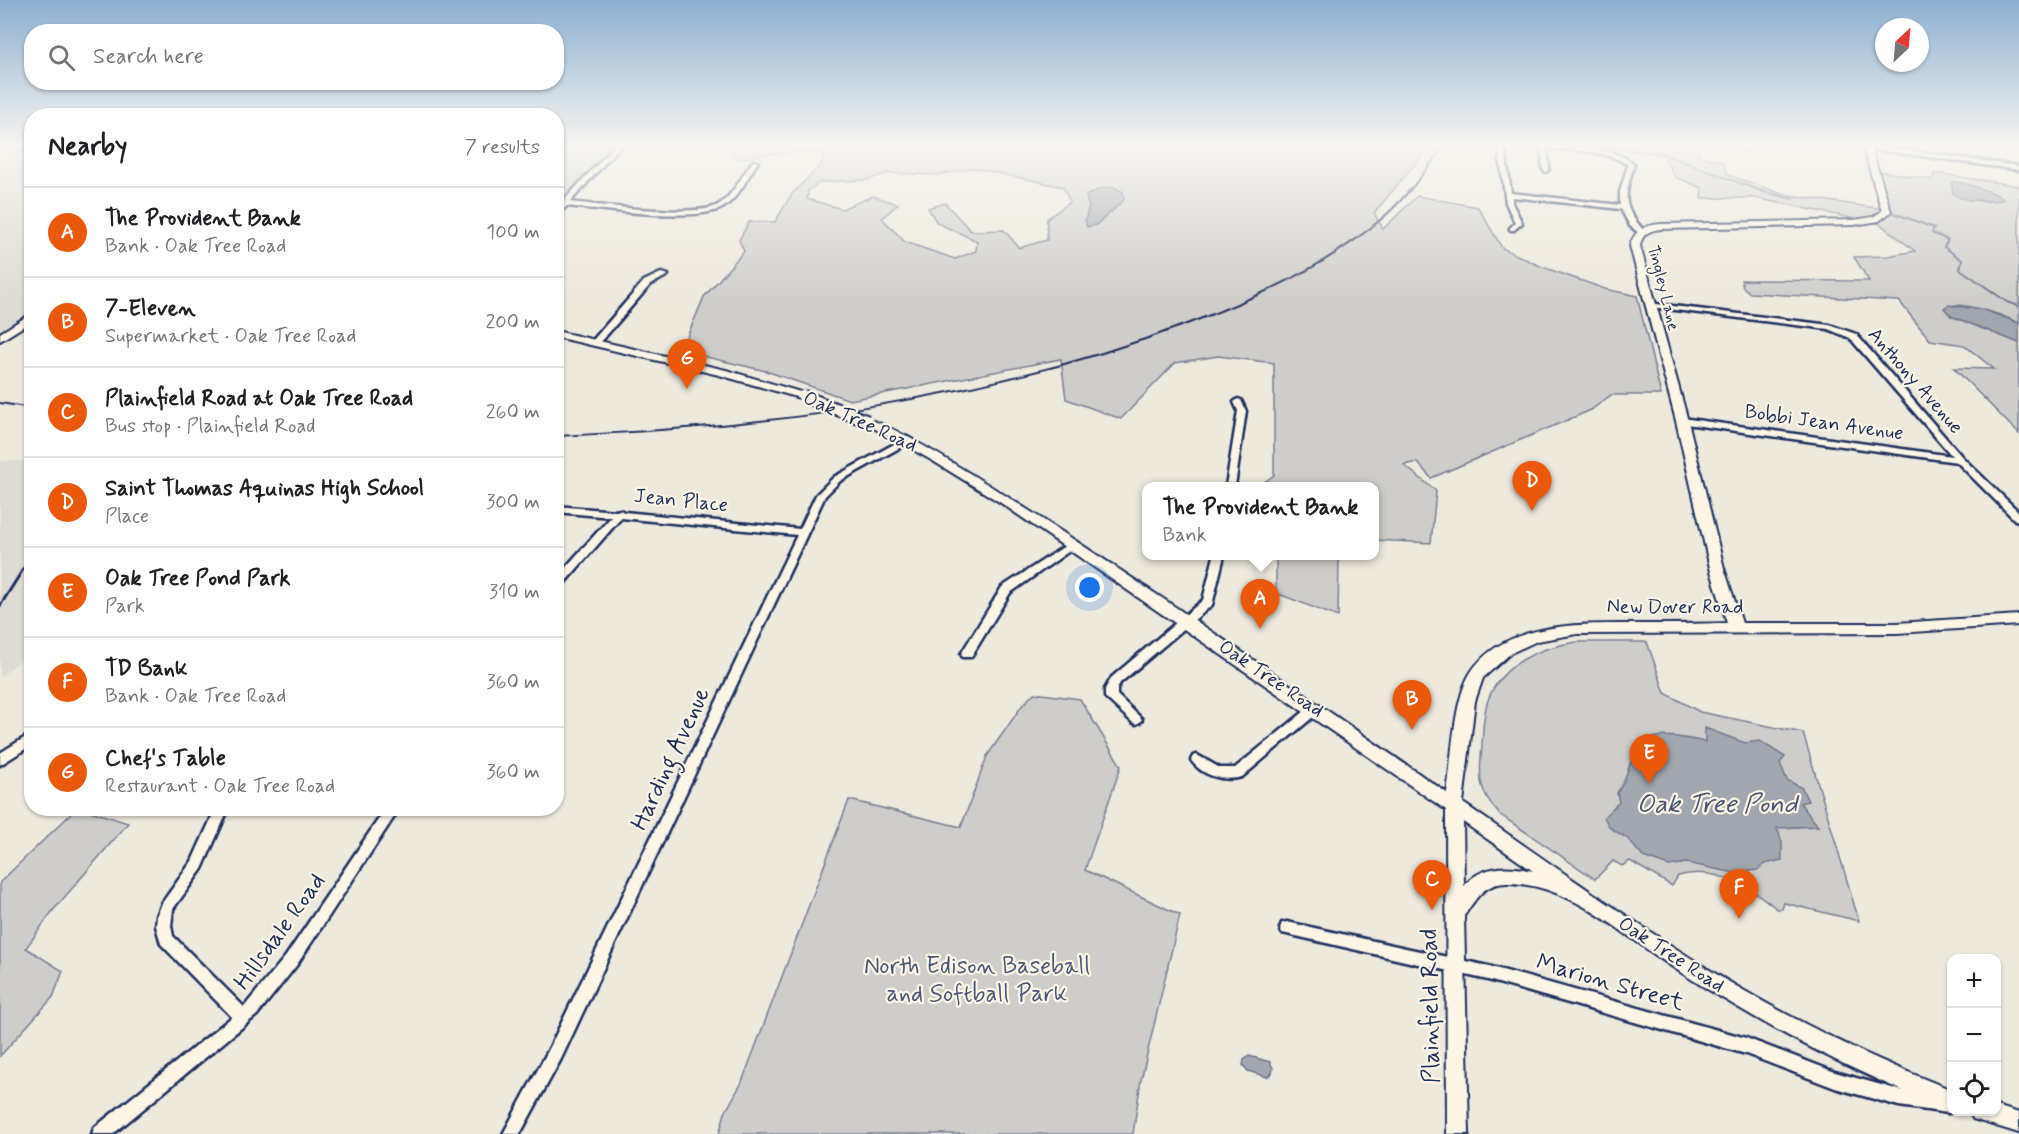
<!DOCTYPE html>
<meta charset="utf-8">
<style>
body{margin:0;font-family:Mynerve,sans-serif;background:#f6f6f6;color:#202124}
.controls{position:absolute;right:18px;bottom:18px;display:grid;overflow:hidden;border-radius:12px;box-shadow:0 2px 4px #0004}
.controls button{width:54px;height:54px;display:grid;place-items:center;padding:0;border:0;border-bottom:2px solid #e0e0e0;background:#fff;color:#202124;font:30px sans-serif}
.compass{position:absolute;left:1875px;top:18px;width:54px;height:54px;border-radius:50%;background:#fff;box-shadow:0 2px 4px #0004;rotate:26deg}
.you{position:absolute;left:1090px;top:588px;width:21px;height:21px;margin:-15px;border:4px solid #fff;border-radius:50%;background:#1a73e8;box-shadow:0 0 0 9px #1a73e833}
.badge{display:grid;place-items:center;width:39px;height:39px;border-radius:50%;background:#ea580c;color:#fff;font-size:20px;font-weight:700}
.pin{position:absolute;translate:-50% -50px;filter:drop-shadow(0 2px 3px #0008)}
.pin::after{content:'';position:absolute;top:32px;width:21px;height:18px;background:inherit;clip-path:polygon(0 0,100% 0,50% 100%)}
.popup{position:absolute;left:1142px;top:482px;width:237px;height:78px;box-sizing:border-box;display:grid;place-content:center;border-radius:12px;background:#fff;filter:drop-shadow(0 2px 4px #0005);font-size:20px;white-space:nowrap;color:#757577}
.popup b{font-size:22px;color:#202124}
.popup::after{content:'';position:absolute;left:50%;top:100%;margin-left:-12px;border:12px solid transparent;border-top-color:#fff}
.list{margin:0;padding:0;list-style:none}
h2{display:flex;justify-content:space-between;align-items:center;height:78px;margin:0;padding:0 24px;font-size:26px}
h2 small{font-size:20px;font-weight:400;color:#757577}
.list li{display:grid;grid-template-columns:39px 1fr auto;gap:18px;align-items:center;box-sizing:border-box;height:90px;padding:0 24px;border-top:2px solid #e0e0e0}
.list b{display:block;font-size:22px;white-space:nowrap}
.list p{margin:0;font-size:20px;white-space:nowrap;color:#757577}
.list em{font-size:20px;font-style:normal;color:#757577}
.icon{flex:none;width:33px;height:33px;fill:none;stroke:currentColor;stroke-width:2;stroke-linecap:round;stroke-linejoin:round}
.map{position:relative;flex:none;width:2019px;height:1134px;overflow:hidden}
.search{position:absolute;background:#fff;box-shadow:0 2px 4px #0004;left:24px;top:24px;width:540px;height:66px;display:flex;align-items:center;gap:15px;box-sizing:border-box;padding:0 21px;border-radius:24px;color:#757577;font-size:22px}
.panel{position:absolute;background:#fff;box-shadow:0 2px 4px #0004;left:24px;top:108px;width:540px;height:708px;border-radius:24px}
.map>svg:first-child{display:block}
</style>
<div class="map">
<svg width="2019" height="1134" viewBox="0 0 2019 1134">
<rect width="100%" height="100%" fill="#eee9dd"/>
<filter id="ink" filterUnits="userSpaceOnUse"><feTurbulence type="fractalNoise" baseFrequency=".0167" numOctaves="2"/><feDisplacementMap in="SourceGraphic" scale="12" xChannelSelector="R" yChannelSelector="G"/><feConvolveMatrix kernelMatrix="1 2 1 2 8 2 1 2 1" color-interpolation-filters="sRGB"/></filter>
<g filter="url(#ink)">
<g fill="#dedbd4">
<path d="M0 144H23L32 156 31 316 0 338Z"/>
<path d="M0 461H32L31 652 0 677Z"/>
</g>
<g fill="#cfcdca" stroke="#757e94" stroke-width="1.5" fill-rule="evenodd">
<path d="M557 144H614L557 206 556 144Z"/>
<path d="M695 144H1453L1431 145 1374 213 1383 229 1417 196 1478 207 1502 248 1540 266 1605 289 1637 296 1661 395H1611L1591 410 1431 478 1417 462 1404 465 1436 491 1431 543 1374 540V486H1259L1274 475V363L1218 356 1175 363 1121 419 1066 399 1061 359 850 400 766 371 681 351 704 297 744 251 739 240 749 222H775L792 194 820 166 826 154 799 151 741 158 732 156 737 146ZM973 168 1063 187 1070 202 1047 219V240L1019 248 1004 230 971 231 945 203 928 208 937 223 977 241 976 251 955 259 905 242 882 218 898 204 873 196 842 209 807 199 808 191 820 182 868 180 887 173 938 175ZM1114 187 1116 208 1096 225 1087 212 1089 207 1086 196 1100 189Z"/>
<path d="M1571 144H1745L1750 152 1700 144 1697 155 1723 162 1728 175 1782 194 1890 210 1880 171 1932 180 1935 173 2019 186V323C1998 313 1977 306 1954 305L1951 316 2019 343V434L1954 368 1994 369 1964 345 1930 340 1899 301 1750 293 1743 287 1741 280 1869 281 1854 257 1888 256 1915 251 1880 224 1755 198H1701L1702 188 1675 177 1663 155 1620 148ZM1953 182C1970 183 1980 190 1992 201L1969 200 1953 193Z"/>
<path d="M1276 556H1339L1338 617 1276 593Z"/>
<path d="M1577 642H1647L1665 693 1700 712 1803 733 1859 921 1784 903 1782 909H1777C1750 886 1714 866 1678 876L1672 886 1630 861 1622 866 1613 861 1595 879 1499 814C1477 788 1479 778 1482 746 1483 731 1483 714 1488 700 1502 663 1540 647 1577 642Z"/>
<path d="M1034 693 1080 699 1121 766 1085 870 1180 915 1141 1080 1133 1134H719L725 1113 742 1082 849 800 961 827 987 756 1021 707Z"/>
<path d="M76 809H84L128 823 51 913 26 948 63 971 53 997 0 1056V882Z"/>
</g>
<g fill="#a2a7af" stroke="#6c778f" stroke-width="1.5">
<path d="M1953 182C1964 182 1997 193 2004 199 1997 202 1958 202 1953 193 1952 190 1953 187 1951 184Z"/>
<path d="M1114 187 1123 192 1124 200 1096 225 1087 227 1085 220 1089 207 1086 196 1100 189Z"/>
<path d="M1948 305 1984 310 2019 323V343L1951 316 1944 308Z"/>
<path d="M1705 728 1745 743 1760 741 1785 757 1780 763 1787 780 1802 788 1808 801 1800 803 1818 826 1777 828 1782 842V860L1765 864 1757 870 1735 873 1686 863 1669 866 1643 857 1627 838 1610 828 1604 817 1619 802 1617 793C1625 782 1627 772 1632 759 1644 726 1678 737 1705 742Z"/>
<path d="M1249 1056 1270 1062 1273 1068 1272 1073 1267 1077 1248 1071 1243 1065 1244 1060Z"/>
</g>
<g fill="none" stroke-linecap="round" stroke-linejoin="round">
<g stroke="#6c778f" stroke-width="2">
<path d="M1587 146 1660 153 1764 192 1793 199"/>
<path d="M1894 213 1934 228 1932 233 1948 240 1944 247 1962 260 1960 269 2007 302 2019 306"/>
</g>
<g stroke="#1b2f5e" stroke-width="5">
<g id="street">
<path d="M616 144H622L570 202C599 205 696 218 718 205 733 196 743 174 753 161L758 162C748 176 739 197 724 207 700 223 599 209 567 206L556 216V209Z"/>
<path d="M1505 144C1538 144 1609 142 1634 164 1625 197 1620 205 1645 232L1639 233 1630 226 1621 209 1512 197V203L1522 223 1514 230H1510V228L1515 223 1506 203 1499 150 1502 145ZM1516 146 1541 147 1543 170 1546 172 1549 170 1547 148C1573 150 1606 150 1628 165L1620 192V205L1511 193 1505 150 1506 147Z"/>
<path d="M1867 145 2019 166V170L1865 148V146Z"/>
<path d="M661 273 668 275 650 285 599 344H593V340L644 281Z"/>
<path d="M1648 303 1830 325 1856 334 1963 458 2019 512V521L2015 520 1957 462 1679 423 1678 421 1679 419 1682 418 1952 456 1850 338 1828 329 1651 307H1648Z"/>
<path d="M1238 399 1241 400 1246 411 1235 486H1226L1238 411 1234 402Z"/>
<path d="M907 437 912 440 910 442 840 481 825 496 561 1059 520 1134H503L549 1049 797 535 621 518 560 588H556V578L611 517 556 512V506L616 511 620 510 624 512 800 529 816 495 834 477Z"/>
<path d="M1071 542 1075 543 1076 545 1075 547 1010 593 971 657H963L961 654 1002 587Z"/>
<path d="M1214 556H1224L1212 605 1120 683 1117 689V695L1142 719 1140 722 1136 724 1132 722 1105 697V689L1112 677 1203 600Z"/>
<path d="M1315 704 1319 706 1321 709 1319 712 1242 777C1225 782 1201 776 1191 760L1193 756 1197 755 1220 768H1235L1311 706Z"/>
<path d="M32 733V745L0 765V753Z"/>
<path d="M216 808H229L202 869 173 909 171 926 173 936 244 1007 286 956 386 808H400L296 966 257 1015 113 1134H92L94 1128 232 1017 161 944 156 926 157 916 162 903 192 861Z"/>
<path d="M1287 922 1488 966 1746 1038 1835 1072 1899 1090 1948 1097 1952 1098V1112L1948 1113 1899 1106 1835 1088 1746 1054 1488 980 1287 934 1282 933 1280 928 1282 923Z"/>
</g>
</g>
<g stroke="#1b2f5e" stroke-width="4">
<g id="secondary">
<path d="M19 144H27L32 150V158Z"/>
<path d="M1862 144H1870L1891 212 1879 221 1854 225 1661 229C1649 230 1642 234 1640 246L1688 421 1724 568 1742 623H1897L2019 615V625L1897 633 1577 634 1537 641 1511 653 1483 678 1475 701 1463 803C1541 857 1619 913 1700 964 1779 1014 1865 1056 1952 1090V1111C1881 1083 1812 1051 1746 1012 1717 995 1688 978 1661 959 1614 927 1568 885 1509 883 1485 882 1476 898 1464 916L1469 1134H1447L1446 810 1001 503 933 461 861 421 863 419C900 411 1381 748 1447 793 1452 760 1453 700 1471 672 1505 620 1586 624 1640 624 1669 624 1698 624 1727 623L1710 568 1676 421 1630 246C1634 230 1646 225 1661 224L1854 220 1873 217 1882 211ZM1463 822 1533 871C1508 865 1481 865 1464 886Z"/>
<path d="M32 313V321L0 341V333Z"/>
<path d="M556 331 726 370 807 394 809 396 803 399 719 375 556 337Z"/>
<path d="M1996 1106 2019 1113V1133L1973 1119 1970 1112H1996Z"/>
</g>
</g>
<use href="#street" fill="#fcf5e5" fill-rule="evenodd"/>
<use href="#secondary" fill="#fcf5e5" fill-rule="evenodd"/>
<g stroke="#1b2f5e" stroke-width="2">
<path d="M0 403 32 408"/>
<path d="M556 436C772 427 989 400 1192 322 1261 296 1331 264 1386 215 1409 194 1427 169 1445 144"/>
</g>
<path stroke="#1b2f5e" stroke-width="3" d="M0 606 32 555"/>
<g stroke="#1b2f5e" stroke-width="15" stroke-linecap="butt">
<path id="secondary-bridge" d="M803 396 867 421"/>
</g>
<use href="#secondary-bridge" stroke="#fcf5e5" stroke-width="11"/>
</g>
</g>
<linearGradient id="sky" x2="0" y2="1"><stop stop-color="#8cafd1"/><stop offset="0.48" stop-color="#f7f5f0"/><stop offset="1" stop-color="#f7f5f0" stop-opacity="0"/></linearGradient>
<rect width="2019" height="303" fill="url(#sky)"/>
<g text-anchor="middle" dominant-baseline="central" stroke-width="4.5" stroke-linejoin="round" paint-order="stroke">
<g font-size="16" fill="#1b2f5e" stroke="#fcf5e5">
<text transform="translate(1663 288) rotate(76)">Tingley Lane</text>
</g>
<g font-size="20" fill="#1b2f5e" stroke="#fcf5e5">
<text transform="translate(1915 381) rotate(49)">Anthony Avenue</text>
<text transform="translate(860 422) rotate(24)">Oak Tree Road</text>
<text transform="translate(1824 423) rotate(8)">Bobbi Jean Avenue</text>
<text transform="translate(681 501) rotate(6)">Jean Place</text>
<text x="1675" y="607">New Dover Road</text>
<text transform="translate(1271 679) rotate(34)">Oak Tree Road</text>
<text transform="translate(1671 955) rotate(33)">Oak Tree Road</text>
</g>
<g font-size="24" fill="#1b2f5e" stroke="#fcf5e5">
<text transform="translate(671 759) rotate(-65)">Harding Avenue</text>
<text transform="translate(280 932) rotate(-54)">Hillsdale Road</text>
<text transform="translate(1610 983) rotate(16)">Marion Street</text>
<text transform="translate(1431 1006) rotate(-91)">Plainfield Road</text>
</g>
<g font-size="24" fill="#485679" stroke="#fcf5e5">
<text x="977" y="966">North Edison Baseball<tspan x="977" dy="28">and Softball Park</tspan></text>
</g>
<g font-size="26" font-style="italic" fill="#445376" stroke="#fcf5e5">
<text x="1717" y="805">Oak Tree Pond</text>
</g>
</g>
</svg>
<div class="controls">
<button>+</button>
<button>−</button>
<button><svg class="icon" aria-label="locate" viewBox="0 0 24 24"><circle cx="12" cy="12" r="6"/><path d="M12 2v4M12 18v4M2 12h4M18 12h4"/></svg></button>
</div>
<svg class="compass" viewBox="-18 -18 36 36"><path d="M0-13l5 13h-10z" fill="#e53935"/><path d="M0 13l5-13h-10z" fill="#757577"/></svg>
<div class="you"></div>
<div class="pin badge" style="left:1260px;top:629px">A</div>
<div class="popup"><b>The Provident Bank</b>Bank</div>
<div class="pin badge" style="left:1412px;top:730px">B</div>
<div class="pin badge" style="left:1432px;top:910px">C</div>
<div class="pin badge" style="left:1532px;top:511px">D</div>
<div class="pin badge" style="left:1649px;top:784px">E</div>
<div class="pin badge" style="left:1739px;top:919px">F</div>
<div class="pin badge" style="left:687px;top:389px">G</div>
<div class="search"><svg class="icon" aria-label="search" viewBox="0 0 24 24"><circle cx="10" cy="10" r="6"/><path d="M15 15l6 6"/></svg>Search here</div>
<section class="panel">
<h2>Nearby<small>7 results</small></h2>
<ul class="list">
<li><span class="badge">A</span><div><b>The Provident Bank</b><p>Bank · Oak Tree Road</p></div><em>100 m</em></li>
<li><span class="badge">B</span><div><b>7-Eleven</b><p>Supermarket · Oak Tree Road</p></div><em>200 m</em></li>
<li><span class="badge">C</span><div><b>Plainfield Road at Oak Tree Road</b><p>Bus stop · Plainfield Road</p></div><em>260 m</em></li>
<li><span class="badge">D</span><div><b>Saint Thomas Aquinas High School</b><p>Place</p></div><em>300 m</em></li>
<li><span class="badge">E</span><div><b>Oak Tree Pond Park</b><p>Park</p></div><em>310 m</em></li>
<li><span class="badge">F</span><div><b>TD Bank</b><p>Bank · Oak Tree Road</p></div><em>360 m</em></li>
<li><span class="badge">G</span><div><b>Chef's Table</b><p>Restaurant · Oak Tree Road</p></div><em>360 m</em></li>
</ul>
</section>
</div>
